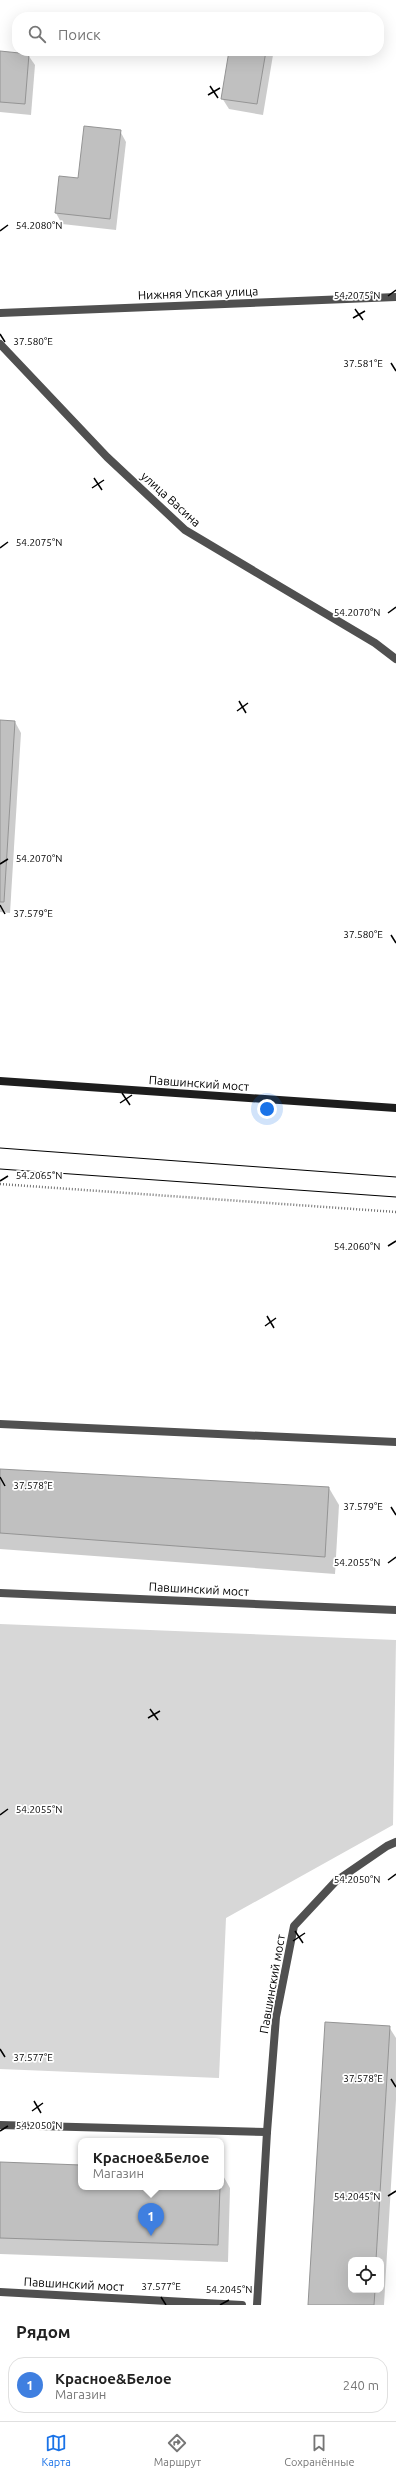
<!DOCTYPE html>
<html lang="ru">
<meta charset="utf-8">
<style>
body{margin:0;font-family:Ubuntu,sans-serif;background:#f6f6f6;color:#222}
.controls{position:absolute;right:12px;bottom:12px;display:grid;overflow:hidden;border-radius:8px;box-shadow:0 4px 16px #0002}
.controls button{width:36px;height:36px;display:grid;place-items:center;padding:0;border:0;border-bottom:1px solid #e0e0e0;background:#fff;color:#222;font:20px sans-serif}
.you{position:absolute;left:267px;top:1109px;width:14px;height:14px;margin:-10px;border:3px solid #fff;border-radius:50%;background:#1a73e8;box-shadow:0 0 0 6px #1a73e833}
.badge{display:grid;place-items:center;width:26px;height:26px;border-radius:50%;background:#1a73e8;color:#fff;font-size:13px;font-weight:700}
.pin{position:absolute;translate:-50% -33px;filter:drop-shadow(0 1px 2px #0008)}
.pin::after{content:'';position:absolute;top:21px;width:14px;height:12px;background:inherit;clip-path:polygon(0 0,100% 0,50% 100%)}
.popup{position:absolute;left:78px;top:2138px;width:146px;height:52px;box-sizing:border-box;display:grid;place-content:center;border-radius:8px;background:#fff;filter:drop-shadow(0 1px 3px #0005);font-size:13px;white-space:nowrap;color:#767676}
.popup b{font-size:15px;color:#222}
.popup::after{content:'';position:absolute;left:50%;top:100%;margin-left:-8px;border:8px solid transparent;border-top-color:#fff}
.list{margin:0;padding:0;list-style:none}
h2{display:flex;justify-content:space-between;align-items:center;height:52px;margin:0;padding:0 16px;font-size:17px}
h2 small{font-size:13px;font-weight:400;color:#767676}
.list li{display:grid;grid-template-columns:26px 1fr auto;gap:12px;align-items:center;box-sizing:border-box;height:56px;margin:0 8px 8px;padding:0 8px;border:1px solid #e0e0e0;border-radius:16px}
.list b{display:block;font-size:15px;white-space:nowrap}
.list p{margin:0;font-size:13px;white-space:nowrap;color:#767676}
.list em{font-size:13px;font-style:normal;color:#767676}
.icon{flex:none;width:22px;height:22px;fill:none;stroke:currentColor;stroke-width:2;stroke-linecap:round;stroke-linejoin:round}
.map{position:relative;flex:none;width:396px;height:2305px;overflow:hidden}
.search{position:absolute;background:#fff;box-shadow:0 4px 16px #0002;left:12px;right:12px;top:12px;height:44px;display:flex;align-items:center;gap:10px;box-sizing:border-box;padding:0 14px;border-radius:16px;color:#767676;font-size:15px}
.sheet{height:116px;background:#fff}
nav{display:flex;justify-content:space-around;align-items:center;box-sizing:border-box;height:56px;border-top:1px solid #e0e0e0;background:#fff;font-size:11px;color:#767676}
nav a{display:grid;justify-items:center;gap:2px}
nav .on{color:#1a73e8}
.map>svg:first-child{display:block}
</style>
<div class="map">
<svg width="396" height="2305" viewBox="0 0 396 2305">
<rect width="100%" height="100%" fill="#fff"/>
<path fill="#d7d7d7" d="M0 1624 396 1640 393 1825 226 1918 219 2078 0 2069Z"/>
<g fill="#0003" fill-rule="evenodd">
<path d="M230 51H270L273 55 263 115 229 109 222 98Z"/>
<path d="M0 52 28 55 35 65 31 115 0 112Z"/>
<path d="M120 131 126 142 116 230 62 224 56 213 79 179Z"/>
<path d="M0 721 15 722 21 733 10 913 0 912Z"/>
<path d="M0 1470 329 1488 339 1505 335 1574 0 1549Z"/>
<path d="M389 2027 396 2038V2100L384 2305H309ZM351 2260H381V2290H351Z"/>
<path d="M0 2163 81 2166V2187H221V2172L230 2188 228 2262 0 2254Z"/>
</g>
<g fill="#c0c0c0" stroke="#949494">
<path d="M0 51 29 54 25 104 0 102Z"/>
<path d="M229 51H266L257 104 221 99Z"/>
<path d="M84 126 121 130 110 219 55 213 59 176 78 178Z"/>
<path d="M0 720 15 721 4 902H0Z"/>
<path d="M0 1469 329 1487 325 1557 0 1533Z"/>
<path d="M325 2022 390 2026 376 2260H351V2290H375L374 2305H308Z"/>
<path d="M0 2162 81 2165V2187H220L218 2245 0 2238Z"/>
</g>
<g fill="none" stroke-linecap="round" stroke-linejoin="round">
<path stroke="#727272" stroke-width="2.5" stroke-dasharray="1 2" stroke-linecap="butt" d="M0 1184 396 1212"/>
<g stroke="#505050" stroke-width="8">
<path d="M0 1424 396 1442"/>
<path d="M0 1593 396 1610"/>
<path d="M0 2125 267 2132"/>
<path d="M0 2292 242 2305"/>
<path d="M257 2305 267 2132 276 2017 294 1926 336 1881 387 1846 396 1842"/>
</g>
<g stroke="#505050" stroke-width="8">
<path d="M0 313 396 297"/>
<path d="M0 344 107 457 185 530 375 643 396 659"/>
</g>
<path stroke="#1d1d1d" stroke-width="8" d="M0 1081 396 1108"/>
<g stroke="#000" stroke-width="1">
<path d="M0 1148 396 1177"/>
<path d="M0 1169 396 1197"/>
</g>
</g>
<path fill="none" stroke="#000" stroke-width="1.5" d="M210 86 218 98M208 95 220 88M0 231 8 225M388 296 396 290M355 309 363 320M353 318 365 311M0 334 5 342M391 363 396 371M94 478 102 490M92 488 104 480M0 548 8 542M388 613 396 607M239 701 246 713M237 711 248 703M0 864 8 859M0 905 5 914M391 935 396 943M122 1093 130 1105M120 1103 132 1095M0 1181 8 1176M388 1246 396 1241M267 1316 274 1328M265 1326 276 1318M0 1477 5 1486M391 1507 396 1515M388 1563 396 1557M150 1709 158 1720M148 1718 160 1711M0 1815 8 1809M388 1880 396 1874M295 1931 303 1943M293 1941 305 1933M0 2049 5 2057M391 2079 396 2087M34 2101 41 2113M32 2111 43 2103M0 2131 8 2126M388 2196 396 2191M161 2297 166 2305M220 2305 229 2300"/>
<g text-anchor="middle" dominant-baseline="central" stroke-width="3.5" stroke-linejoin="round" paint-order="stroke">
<g font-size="12" fill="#000" stroke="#fff">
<text transform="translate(198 293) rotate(-2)">Нижняя Упская улица</text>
<text transform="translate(171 499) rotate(42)">улица Васина</text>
<text transform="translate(199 1083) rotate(4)">Павшинский мост</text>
<text transform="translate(199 1589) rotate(3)">Павшинский мост</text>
<text transform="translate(272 1984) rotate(-80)">Павшинский мост</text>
<text transform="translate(74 2284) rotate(3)">Павшинский мост</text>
</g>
</g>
<g font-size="10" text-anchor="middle" fill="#000" stroke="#fff" stroke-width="3.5" stroke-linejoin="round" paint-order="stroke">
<text x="39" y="229">54.2080°N</text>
<text x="357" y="299">54.2075°N</text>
<text x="33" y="345">37.580°E</text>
<text x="363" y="367">37.581°E</text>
<text x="39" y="546">54.2075°N</text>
<text x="357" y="616">54.2070°N</text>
<text x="39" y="862">54.2070°N</text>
<text x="33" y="917">37.579°E</text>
<text x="363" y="938">37.580°E</text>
<text x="39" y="1179">54.2065°N</text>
<text x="357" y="1250">54.2060°N</text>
<text x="33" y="1489">37.578°E</text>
<text x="363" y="1510">37.579°E</text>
<text x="357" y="1566">54.2055°N</text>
<text x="39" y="1813">54.2055°N</text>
<text x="357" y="1883">54.2050°N</text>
<text x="33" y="2061">37.577°E</text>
<text x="363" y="2082">37.578°E</text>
<text x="39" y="2129">54.2050°N</text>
<text x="357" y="2200">54.2045°N</text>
<text x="161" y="2290">37.577°E</text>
<text x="229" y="2293">54.2045°N</text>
</g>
</svg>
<div class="controls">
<button><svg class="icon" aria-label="locate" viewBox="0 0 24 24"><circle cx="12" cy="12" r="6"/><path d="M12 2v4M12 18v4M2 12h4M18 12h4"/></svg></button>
</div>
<div class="you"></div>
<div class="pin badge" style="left:151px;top:2236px;background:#3f7fe0">1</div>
<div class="popup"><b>Красное&amp;Белое</b>Магазин</div>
<div class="search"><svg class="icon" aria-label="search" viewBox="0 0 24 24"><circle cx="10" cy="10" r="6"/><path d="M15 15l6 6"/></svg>Поиск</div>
</div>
<section class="sheet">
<h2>Рядом<small></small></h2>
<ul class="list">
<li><span class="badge" style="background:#3f7fe0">1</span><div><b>Красное&amp;Белое</b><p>Магазин</p></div><em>240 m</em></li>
</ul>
</section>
<nav>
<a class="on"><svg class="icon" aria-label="map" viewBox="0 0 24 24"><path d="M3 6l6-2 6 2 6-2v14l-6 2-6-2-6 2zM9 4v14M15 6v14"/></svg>Карта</a>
<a><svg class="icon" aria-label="directions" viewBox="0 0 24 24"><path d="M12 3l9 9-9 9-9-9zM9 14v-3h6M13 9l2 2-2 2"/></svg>Маршрут</a>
<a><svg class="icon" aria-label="saved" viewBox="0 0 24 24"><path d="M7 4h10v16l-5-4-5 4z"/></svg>Сохранённые</a>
</nav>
